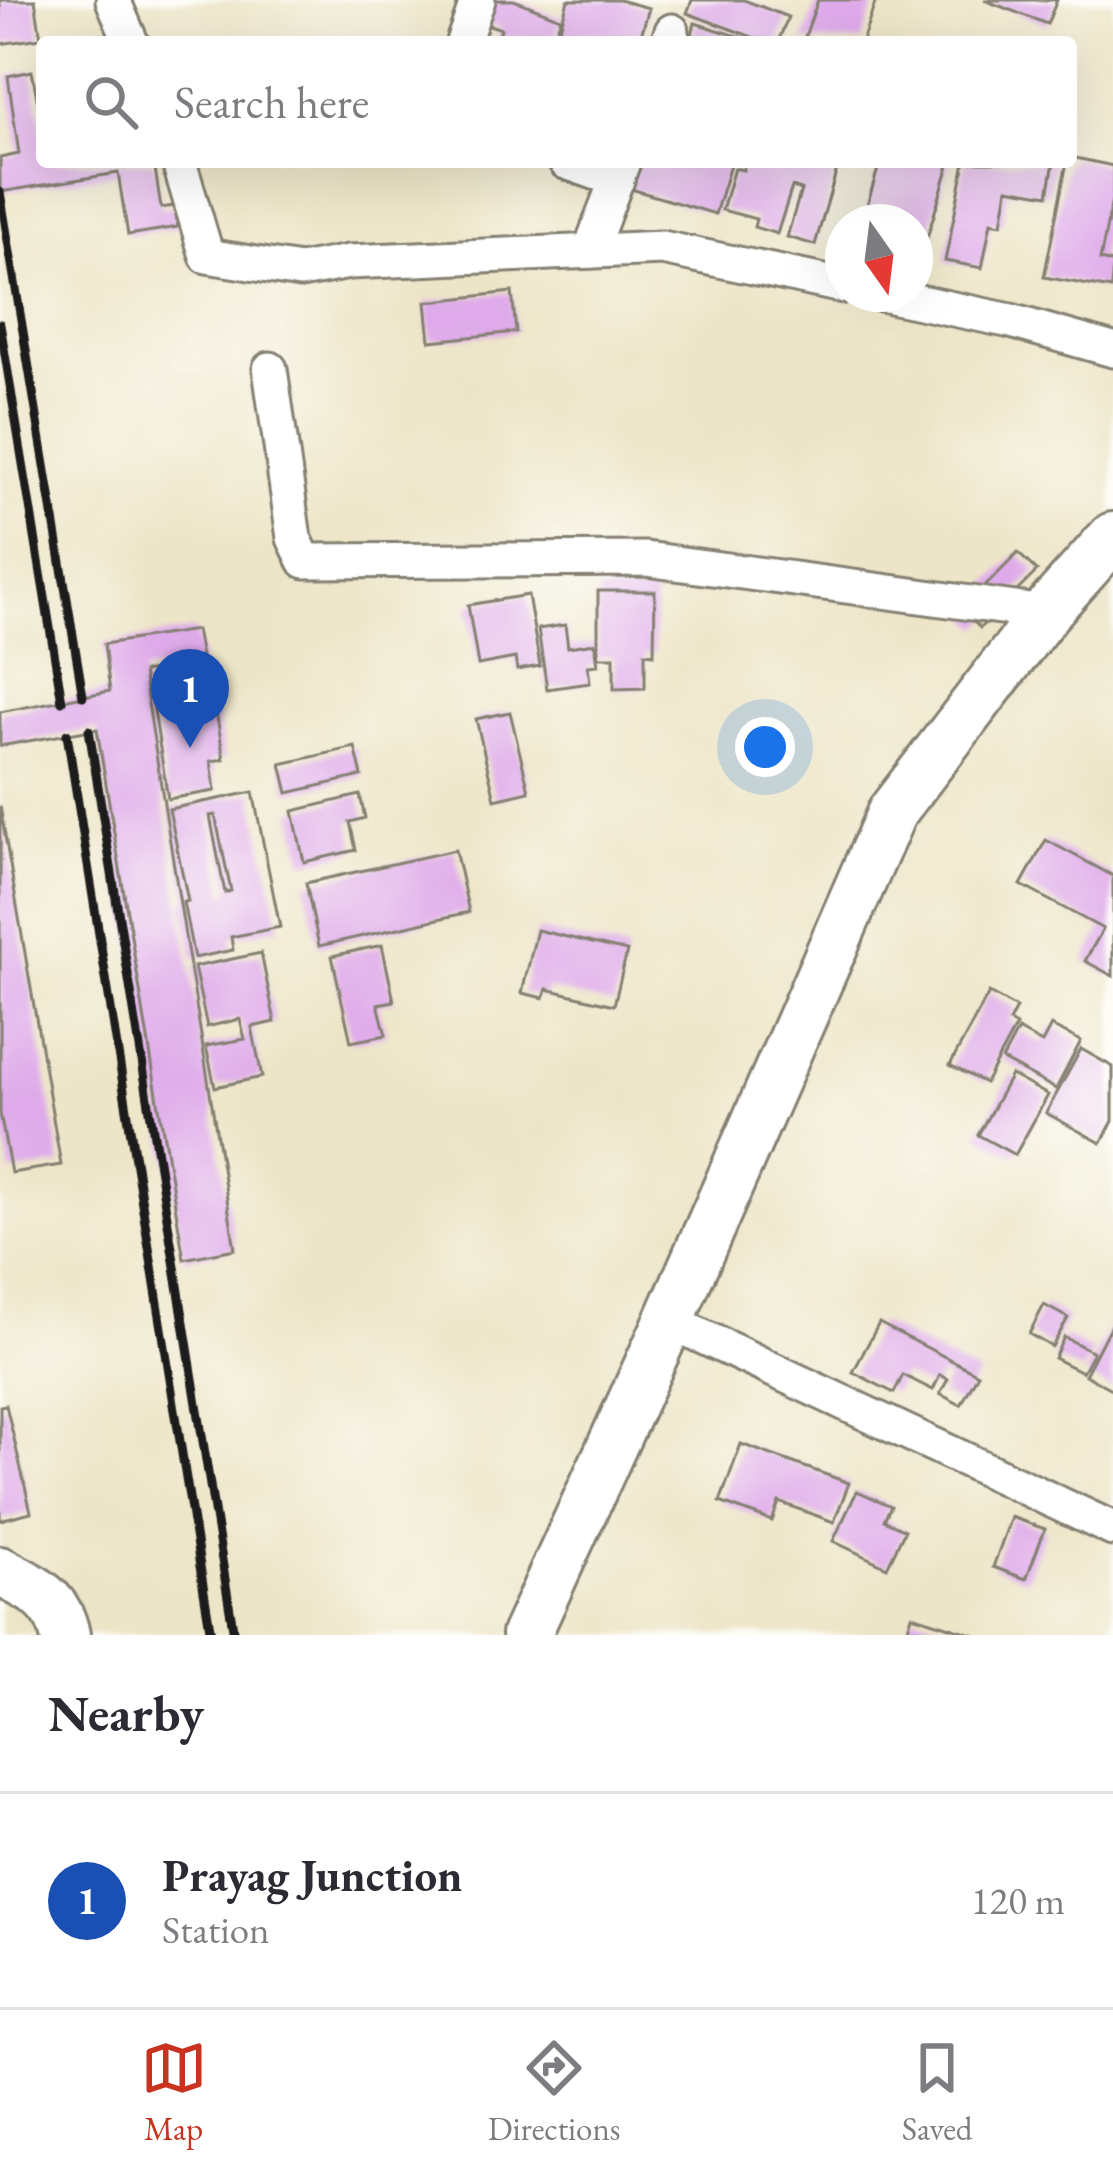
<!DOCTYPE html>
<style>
body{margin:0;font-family:"EB Garamond",serif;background:#f7f7f7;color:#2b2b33}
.compass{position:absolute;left:825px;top:204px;width:108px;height:108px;border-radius:50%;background:#fff;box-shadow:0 12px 48px #0002;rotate:166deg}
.you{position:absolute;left:765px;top:747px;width:42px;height:42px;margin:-30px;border:9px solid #fff;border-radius:50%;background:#1a73e8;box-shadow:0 0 0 18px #1a73e833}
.badge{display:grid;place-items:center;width:78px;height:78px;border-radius:50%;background:#c8321e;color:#fff;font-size:39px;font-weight:700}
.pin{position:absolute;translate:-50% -99px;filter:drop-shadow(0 3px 6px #0008)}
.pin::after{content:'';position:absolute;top:63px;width:42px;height:36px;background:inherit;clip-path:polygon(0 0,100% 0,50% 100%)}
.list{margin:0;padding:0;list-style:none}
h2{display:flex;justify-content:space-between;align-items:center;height:156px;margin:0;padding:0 48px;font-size:51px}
h2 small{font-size:39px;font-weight:400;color:#7c7c81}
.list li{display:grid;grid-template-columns:78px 1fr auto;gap:36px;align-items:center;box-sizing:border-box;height:216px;padding:0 48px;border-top:3px solid #e1e1e2}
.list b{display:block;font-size:45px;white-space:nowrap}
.list p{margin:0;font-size:39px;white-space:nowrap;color:#7c7c81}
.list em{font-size:39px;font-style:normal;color:#7c7c81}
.icon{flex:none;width:66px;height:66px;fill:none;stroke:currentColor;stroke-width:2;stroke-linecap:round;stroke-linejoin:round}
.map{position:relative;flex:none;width:1113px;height:1635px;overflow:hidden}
.search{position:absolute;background:#fff;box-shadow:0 12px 48px #0002;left:36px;right:36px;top:36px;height:132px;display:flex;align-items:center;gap:30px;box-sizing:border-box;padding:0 42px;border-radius:12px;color:#7c7c81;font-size:45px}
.sheet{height:372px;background:#fff}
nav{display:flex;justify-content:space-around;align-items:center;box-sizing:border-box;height:168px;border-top:3px solid #e1e1e2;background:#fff;font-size:33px;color:#7c7c81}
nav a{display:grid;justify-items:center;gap:6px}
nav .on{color:#c8321e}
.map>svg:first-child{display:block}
</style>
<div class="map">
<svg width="1113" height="1635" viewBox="0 0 1113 1635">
<rect width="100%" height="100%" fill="#fdfcf7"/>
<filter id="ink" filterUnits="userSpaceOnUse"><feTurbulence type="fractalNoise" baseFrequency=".00833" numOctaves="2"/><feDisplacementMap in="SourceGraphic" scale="24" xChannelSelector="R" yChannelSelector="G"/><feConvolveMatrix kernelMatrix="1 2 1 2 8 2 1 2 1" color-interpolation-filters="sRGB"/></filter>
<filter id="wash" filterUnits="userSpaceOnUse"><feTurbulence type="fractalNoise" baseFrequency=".004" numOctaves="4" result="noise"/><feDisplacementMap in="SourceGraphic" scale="48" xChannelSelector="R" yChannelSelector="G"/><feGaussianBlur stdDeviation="2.7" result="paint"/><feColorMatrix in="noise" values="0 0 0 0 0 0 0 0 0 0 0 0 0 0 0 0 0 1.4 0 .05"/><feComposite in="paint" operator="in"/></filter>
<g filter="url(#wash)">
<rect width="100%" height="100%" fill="#ede5c7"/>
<g id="blocks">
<g fill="#dfaaea" fill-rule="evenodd">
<path d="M0 0H35L41 38 0 44Z"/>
<path d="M490 0H514L561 18 552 42H534L519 36 517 42H475L477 35 497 41 501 29 481 22Z"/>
<path d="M568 0H619L649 8 639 42H556Z"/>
<path d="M692 0H744L788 17 778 42H766L687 13Z"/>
<path d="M818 0H876L862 42H803Z"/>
<path d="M984 0H1057L1047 24Z"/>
<path d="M695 23 754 41V42H690Z"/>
<path d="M32 71 42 125V162H154L161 208 174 206 178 227 128 235 118 173 0 192V158L19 154 8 76Z"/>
<path d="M1071 157 1113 166V195L1100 260 1113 263 1111 289 1044 277 1067 162H1071Z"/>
<path d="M621 162H731L715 214 614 184Z"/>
<path d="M745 162H839L815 245 787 237 801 190 792 187 777 234 754 227 756 219 722 210 734 168 743 170Z"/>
<path d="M880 162H950L916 274 915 222H862Z"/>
<path d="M965 162H1054L1048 195 1008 188 1002 224 991 222 982 268 945 261Z"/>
<path d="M512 292 516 332 430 341 426 302Z"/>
<path d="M1018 553 1037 571 980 628 962 610Z"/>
<path d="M598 591H655L654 654 645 653V688L614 689V657H598Z"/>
<path d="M528 595 540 666 517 670 515 658 478 665 468 605Z"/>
<path d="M565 625 568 647 595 643 598 665 588 666 590 683 547 689 538 629Z"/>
<path d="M196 630 202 662 143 672 235 1249 184 1259 97 729 0 746V712L110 691 104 644Z"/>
<path d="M209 669 224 759 211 761 215 791 168 799 149 679Z"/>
<path d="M510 712 529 791 495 799 476 719Z"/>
<path d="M355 747 362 776 288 793 281 764Z"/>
<path d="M253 792 280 927 231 937 233 950 194 958 183 902 188 901 169 809ZM215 815 231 891 225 893 210 816Z"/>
<path d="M360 795 365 818 350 822 356 850 304 862 293 811Z"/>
<path d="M0 806 61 1165 11 1173 0 1113Z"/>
<path d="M1046 840 1113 876V976L1085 961 1103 929 1021 885Z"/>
<path d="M455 850 469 912 319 946 306 883Z"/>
<path d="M537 930 627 951 614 1005 547 989 544 998 522 993Z"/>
<path d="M382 945 394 1001 378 1004 386 1035 351 1042 332 956Z"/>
<path d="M261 953 275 1022 252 1027 262 1077 215 1087 206 1046 245 1039 240 1019 207 1027 194 967Z"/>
<path d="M989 993 1016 1008 1009 1022 1016 1026 985 1083 950 1065Z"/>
<path d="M1051 1026 1081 1041 1056 1089 1002 1060 1018 1030 1042 1043Z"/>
<path d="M1081 1049 1113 1067V1121L1101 1143 1046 1113Z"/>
<path d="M1011 1075 1048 1095 1015 1155 978 1135Z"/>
<path d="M1044 1305 1068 1318 1052 1347 1029 1334Z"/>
<path d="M1113 1321V1390L1085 1375Z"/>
<path d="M879 1323 978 1374 961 1405 940 1394 948 1379 940 1375 933 1390 903 1375 894 1393 853 1372Z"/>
<path d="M1064 1337 1093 1352 1082 1372 1054 1358Z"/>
<path d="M6 1405 31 1512 0 1520V1406Z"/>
<path d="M741 1444 849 1483 834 1522 779 1502 772 1521 720 1502Z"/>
<path d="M857 1491 891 1506 884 1520 905 1530 887 1567 833 1541Z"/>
<path d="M1011 1517 1045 1529 1026 1579 993 1567Z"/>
<path d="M912 1615 973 1634V1635H906Z"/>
</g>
</g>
</g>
<g filter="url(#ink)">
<use href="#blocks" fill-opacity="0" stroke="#848072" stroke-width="3"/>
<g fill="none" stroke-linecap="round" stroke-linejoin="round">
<g stroke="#848072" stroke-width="39">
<g id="street">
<path d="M113 0 131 42"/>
<path d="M463 42 478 0"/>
<path d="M668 42 672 31"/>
<path d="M179 162 207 256 300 271 349 262 662 248 843 286"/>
<path d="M566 162 617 180"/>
<path d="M590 251 623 162"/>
<path d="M881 294 1011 321 1113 350"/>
<path d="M270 369 294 538 305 561 646 559 1045 613"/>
<path d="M669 1321 1113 1529"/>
</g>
</g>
<g stroke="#848072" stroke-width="54">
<g id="secondary">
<path d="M0 1571C31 1588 58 1597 65 1635"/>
<path d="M526 1635 669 1321 892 812 1045 613 1113 537"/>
</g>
</g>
<use href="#street" stroke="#fff" stroke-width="33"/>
<use href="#secondary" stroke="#fff" stroke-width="48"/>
<g stroke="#1c1c1c" stroke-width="9">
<path d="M0 192 83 696"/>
<path d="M0 324 62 701"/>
<path d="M89 730 234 1635"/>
<path d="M67 734 211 1635"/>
</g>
</g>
</g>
</svg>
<svg class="compass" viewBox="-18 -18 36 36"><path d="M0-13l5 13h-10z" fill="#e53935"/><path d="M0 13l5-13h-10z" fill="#7c7c81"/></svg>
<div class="you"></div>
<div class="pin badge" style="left:190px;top:748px;background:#1a4fb4">1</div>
<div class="search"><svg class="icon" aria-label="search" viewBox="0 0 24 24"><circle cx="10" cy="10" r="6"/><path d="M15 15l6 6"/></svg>Search here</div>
</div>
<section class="sheet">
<h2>Nearby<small></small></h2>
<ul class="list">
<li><span class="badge" style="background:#1a4fb4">1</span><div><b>Prayag Junction</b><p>Station</p></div><em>120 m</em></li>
</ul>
</section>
<nav>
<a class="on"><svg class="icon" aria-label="map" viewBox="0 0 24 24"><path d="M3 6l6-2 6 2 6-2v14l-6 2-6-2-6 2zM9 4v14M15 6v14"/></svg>Map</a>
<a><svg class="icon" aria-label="directions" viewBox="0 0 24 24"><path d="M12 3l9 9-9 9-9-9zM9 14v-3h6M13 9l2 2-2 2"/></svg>Directions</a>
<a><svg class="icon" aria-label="saved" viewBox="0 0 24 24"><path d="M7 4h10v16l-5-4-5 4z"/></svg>Saved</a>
</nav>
